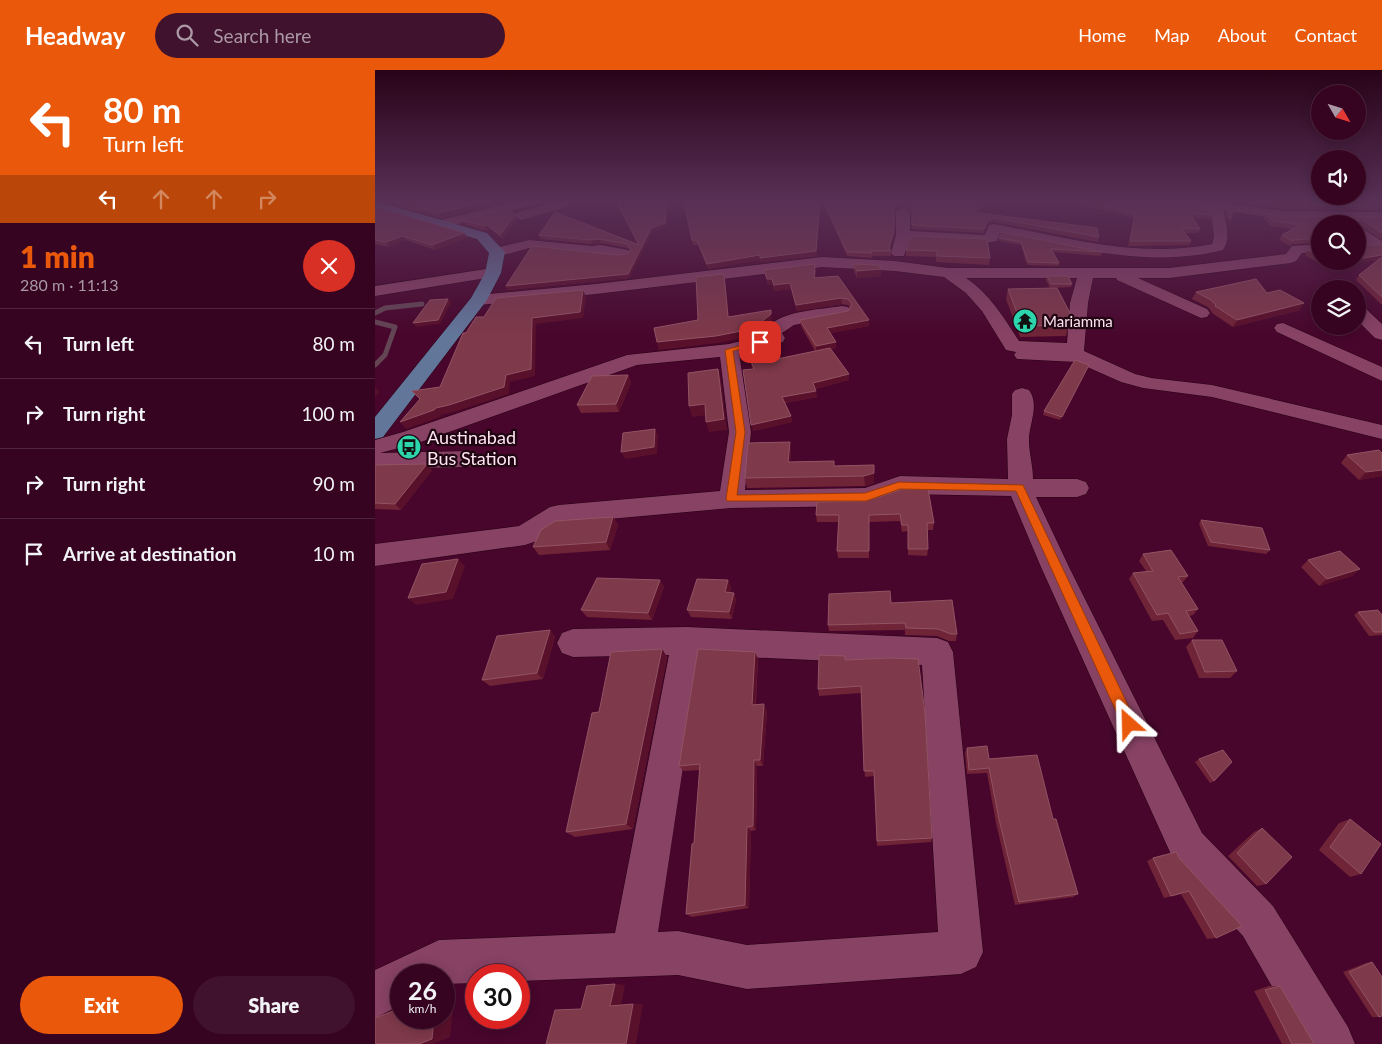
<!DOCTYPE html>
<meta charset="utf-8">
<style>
:root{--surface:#360421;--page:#41122e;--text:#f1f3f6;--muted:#aa98a5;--line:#50253f;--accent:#ea580c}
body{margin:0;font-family:Lato,sans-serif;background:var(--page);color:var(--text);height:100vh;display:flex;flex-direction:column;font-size:19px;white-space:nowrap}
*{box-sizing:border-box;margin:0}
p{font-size:16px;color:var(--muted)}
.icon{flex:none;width:28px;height:28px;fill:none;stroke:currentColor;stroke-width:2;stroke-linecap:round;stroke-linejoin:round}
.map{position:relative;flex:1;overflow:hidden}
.sheet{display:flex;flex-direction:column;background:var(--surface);width:375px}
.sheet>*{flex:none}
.banner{background:#ea580c;color:#fff;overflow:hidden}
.needle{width:32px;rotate:129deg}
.tools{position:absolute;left:936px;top:15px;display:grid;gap:10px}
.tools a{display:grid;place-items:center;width:55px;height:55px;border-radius:50%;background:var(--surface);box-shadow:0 2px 12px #0003,0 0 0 1px var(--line);font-size:25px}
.speed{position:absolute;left:15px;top:894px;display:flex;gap:10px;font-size:25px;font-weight:700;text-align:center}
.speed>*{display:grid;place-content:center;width:65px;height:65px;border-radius:50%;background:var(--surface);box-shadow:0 2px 12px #0003,0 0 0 1px var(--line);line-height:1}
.speed small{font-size:12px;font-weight:400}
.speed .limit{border:8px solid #d22;background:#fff;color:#111}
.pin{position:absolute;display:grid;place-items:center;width:42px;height:42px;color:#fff;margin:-21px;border-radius:10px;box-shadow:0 2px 8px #0006}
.me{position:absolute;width:55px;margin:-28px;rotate:335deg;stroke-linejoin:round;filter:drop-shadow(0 0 4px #0008)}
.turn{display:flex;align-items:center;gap:18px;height:105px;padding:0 20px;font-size:22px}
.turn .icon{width:65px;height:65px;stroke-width:2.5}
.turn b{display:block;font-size:35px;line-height:42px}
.lanes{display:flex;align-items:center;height:48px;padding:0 20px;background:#0003;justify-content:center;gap:25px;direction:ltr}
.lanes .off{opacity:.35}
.round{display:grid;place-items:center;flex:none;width:52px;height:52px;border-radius:26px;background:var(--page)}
.summary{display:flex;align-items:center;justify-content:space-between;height:85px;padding:0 20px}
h1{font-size:30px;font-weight:800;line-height:38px;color:var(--accent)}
.primary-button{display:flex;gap:10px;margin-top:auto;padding:10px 20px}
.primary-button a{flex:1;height:58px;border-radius:30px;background:var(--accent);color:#fff;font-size:20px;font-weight:800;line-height:58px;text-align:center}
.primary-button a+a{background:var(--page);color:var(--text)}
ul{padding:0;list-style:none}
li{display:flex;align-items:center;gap:15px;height:70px;padding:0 20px;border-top:1px solid var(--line)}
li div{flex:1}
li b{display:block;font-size:19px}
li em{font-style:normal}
header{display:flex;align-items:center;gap:30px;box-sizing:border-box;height:70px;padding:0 25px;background:var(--accent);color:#fff}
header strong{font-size:24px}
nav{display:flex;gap:28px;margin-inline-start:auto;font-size:18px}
.search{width:350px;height:45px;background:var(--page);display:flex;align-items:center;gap:12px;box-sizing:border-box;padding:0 18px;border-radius:28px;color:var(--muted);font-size:19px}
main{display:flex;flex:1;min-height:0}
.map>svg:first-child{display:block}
</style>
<header>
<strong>Headway</strong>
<div class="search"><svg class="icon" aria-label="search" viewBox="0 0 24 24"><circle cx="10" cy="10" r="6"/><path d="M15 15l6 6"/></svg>Search here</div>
<nav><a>Home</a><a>Map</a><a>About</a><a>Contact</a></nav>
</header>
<main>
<section class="sheet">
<div class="banner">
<div class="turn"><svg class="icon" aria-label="left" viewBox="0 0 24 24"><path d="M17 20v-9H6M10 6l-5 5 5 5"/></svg><div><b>80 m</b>Turn left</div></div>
<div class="lanes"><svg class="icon" aria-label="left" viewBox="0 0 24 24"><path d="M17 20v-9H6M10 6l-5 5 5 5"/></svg><svg class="icon off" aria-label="ahead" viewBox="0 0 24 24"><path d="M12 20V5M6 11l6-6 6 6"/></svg><svg class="icon off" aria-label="ahead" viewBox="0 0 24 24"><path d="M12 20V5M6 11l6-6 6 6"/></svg><svg class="icon off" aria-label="right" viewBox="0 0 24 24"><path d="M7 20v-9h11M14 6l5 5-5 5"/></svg></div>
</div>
<div class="summary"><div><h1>1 min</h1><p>280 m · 11:13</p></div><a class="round" style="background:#d93025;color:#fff"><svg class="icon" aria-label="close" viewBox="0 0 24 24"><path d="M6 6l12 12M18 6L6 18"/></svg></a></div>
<ul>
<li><svg class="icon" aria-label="left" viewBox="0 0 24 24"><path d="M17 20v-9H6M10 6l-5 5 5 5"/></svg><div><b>Turn left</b></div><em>80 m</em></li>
<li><svg class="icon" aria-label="right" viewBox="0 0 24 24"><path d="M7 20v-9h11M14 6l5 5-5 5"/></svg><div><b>Turn right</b></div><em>100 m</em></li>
<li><svg class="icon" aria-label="right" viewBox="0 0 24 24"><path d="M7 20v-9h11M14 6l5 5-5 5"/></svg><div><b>Turn right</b></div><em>90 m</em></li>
<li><svg class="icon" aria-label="arrive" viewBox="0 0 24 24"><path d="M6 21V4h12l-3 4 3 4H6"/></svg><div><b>Arrive at destination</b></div><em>10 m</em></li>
</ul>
<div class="primary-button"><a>Exit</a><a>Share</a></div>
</section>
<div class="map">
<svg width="1007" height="974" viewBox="0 0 1007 974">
<rect width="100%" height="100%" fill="#48062c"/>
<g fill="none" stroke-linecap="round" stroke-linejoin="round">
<path stroke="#634554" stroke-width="5" d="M0 243 10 238 47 234
M0 252 20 257 10 285 0 295"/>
<defs>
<path id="minor" d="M150 129H170L169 132 67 158 60 154 62 151Z
M777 129H811L911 141 1007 142V150L911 149 849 141C851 155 856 168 848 180 773 199 699 177 625 163L622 171 610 173 534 170 529 186H519L516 183 521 165V141L528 137 535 141V161L610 165 614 155 619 154C690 167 764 189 837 174L839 167 836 140 783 133Z
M187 130 192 131 194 134 192 137 146 150 139 146 141 143Z
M982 155 1007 171V177L982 179V171L988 170 982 166Z
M154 170 217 176 226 175 253 180 256 183 253 186C242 189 229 183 217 184L154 178 122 187 117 185 114 182 117 179Z
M945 174V182L927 183 921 191 916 193 794 208H763L832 239 835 243 832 247 826 248 742 210 741 208H718L713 233 709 281 760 304 776 308 837 315 1007 355V369L837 327 768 318 746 312 701 292 642 289 639 285 641 282 631 280 607 241 591 223 569 207 520 201 447 197 221 224 104 235 98 234 96 230 98 226 104 225 221 214 447 187 520 191 573 198H794L911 184 917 176ZM591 208H702L695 233 692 273 644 271C629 248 615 224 591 208Z
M118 198 124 200 126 203 124 206 0 226V216Z
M982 235 988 236 1007 254V270L1000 268 982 250Z
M467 236 473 237 476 241 473 245 419 255 407 263 410 268 408 272 364 283 376 362 370 420 490 418 525 406 633 409 632 369 637 345V324L640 320 647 318 654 320C665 335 654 354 654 370 654 383 658 396 658 409H702L711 412 714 418 711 424 702 427H661L694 497 827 763 898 836 973 957 980 974H930L868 866 799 791 666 497 636 426 527 424 491 436 356 438 190 453 159 472 150 475 0 496V474L144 456 175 437 184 435 345 421 354 362 345 287 262 295 43 373 5 383 93 381 101 383 105 389 101 395 93 397 0 399V370L28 362 252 285 354 274 390 265 388 262C403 240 443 240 467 236Z
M908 253 1007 297V311L902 262 899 258 902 254Z
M312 557 562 568 573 572 578 582 608 882 601 897 586 904 372 919 303 905 144 911V905H101V913L69 914V905H26V935L0 948V900L64 870 240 863 294 585 198 587 187 583 182 573 187 563 198 559ZM325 585 547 595 563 862 372 875 303 861 283 862Z"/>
<path id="major" d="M0 131 112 163 130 182 126 203 112 230 8 367 0 369V347L96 228 110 203 114 183 102 169 0 139Z"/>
</defs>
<use href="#minor" stroke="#260013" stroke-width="1"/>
<use href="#major" stroke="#260013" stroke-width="1"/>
<use href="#minor" fill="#874264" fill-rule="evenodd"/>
<use href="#major" fill="#62769a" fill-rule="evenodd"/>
</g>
<path fill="#6f2437" d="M4 129H144L66 148 5 131Z
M195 129H294L291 157 277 162 254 208 133 220 131 216 243 185 252 184 255 181 253 178 226 173 217 174 166 169 164 165 180 142 263 174 240 129 203 134Z
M308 129 442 186 386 192 385 190 333 199 323 175H318Z
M446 129H622L602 143 724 167 723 172 619 152 612 154 609 163 537 159V141L527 135 519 141V165L515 179 516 181V186H497V188L472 186Z
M681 129H781L784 131 837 145 835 149 818 147 825 159 823 163H810L816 171 814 175 753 176 759 148Z
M823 129H861L859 133Z
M868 129H1007V140L911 139 875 135Z
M0 137 89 163 92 168 60 180 31 170 14 177 0 174Z
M138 137 140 141 139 144 142 150 128 169 115 159 111 161 89 154 86 150Z
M853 140 860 141 857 145V147L856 151 853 150 851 143Z
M891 144 913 146 1007 147V170L983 154V169L984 176 1007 174V235L981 210 984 205 1003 190 951 197 930 185 933 180 945 179V191H982L945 154V173L917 174 915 176 904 170 907 165 918 159 896 156 888 148Z
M536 166 615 188 614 195 561 192V187L531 186V180Z
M624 168 727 182 726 186 678 182 684 193V196L652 195 646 175 624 171Z
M478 194 506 199V206L482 208 479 201Z
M389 200H441L440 208 463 206 494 250V256L455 263 461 272V278L456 279 474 310 440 319 442 327 410 333 416 346 417 352 378 361V299L372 283 371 277 402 289 440 281 426 256 425 250 473 241 475 237 473 235 467 234 422 241 416 219 399 221 398 215H393Z
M672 206 697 214 696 217 675 218 671 210Z
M633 219 694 255 691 266 645 267 631 229Z
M821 222 892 223 925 240 858 257 837 243V242L833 237 817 229Z
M714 295 685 350 668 345 669 341Z
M253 305 256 313 244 342 206 343 202 335Z
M416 382 415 392 459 391V396L499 395V413L490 416 372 418 370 408Z
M972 385 1007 406 984 410 966 393Z
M0 395 57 400 26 440 0 439Z
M491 431 559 453 558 460H552L553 479 552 486 533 485V461L527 462 525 451 494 452V488H463L462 481 464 452H442L441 445Z
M238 447 243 455 235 480 164 485 158 477Z
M826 450 895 480 891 484 833 476 824 454Z
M768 484 813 506 808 512H806L823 539 818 545 814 546 823 561 818 568 800 570 788 550 777 551 754 509 758 503 771 501 764 491Z
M933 490 985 499 977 506 944 516 926 497Z
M285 510 289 517 277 550 212 547 206 540Z
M353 510 356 517 355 523H359L361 530 357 549 316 547 312 540Z
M516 533 582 564 581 571H574L562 566 530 565V560L454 561 453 555Z
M983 542 1007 545V565L994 566 979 545Z
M175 560 180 567 168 609 115 616 107 610Z
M817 570 862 601 855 608H824L811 577Z
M287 579 292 587 258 759 200 767 191 762 224 642Z
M515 588 557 768 556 772 502 776 499 706 490 707 486 623 444 626 443 619 470 590Z
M383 589 381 634 392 641 388 696H382L381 760 376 761 374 838 317 847 311 844 319 773 325 700 309 701 304 696Z
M592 678 614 689 678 749 703 824 698 827 640 835 621 753 612 703 592 704 590 683Z
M824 689 839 711 835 713 820 692Z
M975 749 986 804 975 807 944 780 964 753Z
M887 758 891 814 882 816 853 786 879 762Z
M801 782 841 868 832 869 806 824 789 828 772 791 778 788Z
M997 892 1004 947H997L968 902 991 893Z
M894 916H905L939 974H907L879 921Z"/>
<path fill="#59102a" d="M121 129H144L66 148 63 143Z
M216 129H240L203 134 202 130Z
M292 129H294L291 157 277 162 254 208 133 220 131 216 253 204Z
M445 129 442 186 386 192 385 188Z
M617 129H622L596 147 597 142Z
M527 131V135L519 141V137Z
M138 137 140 141 137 146 135 142Z
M140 145 142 150 128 169 125 165Z
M620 148 619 152 612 154 609 163V159L613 150Z
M112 155 115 159 111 161 109 156Z
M519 160V165L514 182V178Z
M89 163 92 168 60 180 57 175Z
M28 166 31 170 14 177 11 172Z
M225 169 226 173 217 174 216 170Z
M385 185V190L333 199 332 194Z
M1007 185 1006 190 951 197 954 192 963 191H982V189Z
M506 199V206L482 208V201Z
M349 204 350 210 355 254 353 247Z
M392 209H397L398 215H393Z
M415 213 416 219 399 221V215Z
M208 220 211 227 208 248 161 254 160 306 135 312 134 324 79 342 66 345 65 347 31 359 25 352 131 305 157 248Z
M466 228 467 234 422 241 421 235Z
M73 229 76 233 65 254 41 257 38 253Z
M929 233 925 240 858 257 862 250Z
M396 244 397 251 387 261 385 253Z
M494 250V256L452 264V258Z
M386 257 387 264 343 273 284 280 282 272Z
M461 272V278L441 282V276Z
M343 299 346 310 352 360 334 362 331 352Z
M474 304V310L439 319 438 313Z
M253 305 256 313 244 342 241 334Z
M0 317 4 322 0 327Z
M441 321 442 327 408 333 407 327Z
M330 334 333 345 317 347 314 336Z
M416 346 417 352 378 361 376 355Z
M280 359 283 366 282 384 250 389 246 382Z
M415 372 416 382 414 402 413 392Z
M52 394 57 400 26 440 20 434Z
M1007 400V406L984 410 991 402Z
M499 403V413L490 416 489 406Z
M238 447 243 455 235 480 231 472Z
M83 489 90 496 78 529 41 535 33 528Z
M985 499 977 506 944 516 952 509Z
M285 510 289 517 277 550 273 543Z
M353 510 356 517 353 529 350 522Z
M359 523 361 530 357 549 354 542Z
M175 560 180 567 168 609 162 603Z
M287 579 292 587 258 759 251 754Z
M380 582 383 589 380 642 377 635Z
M389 634 392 641 388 696 385 690Z
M379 690 382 696 381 760 378 756Z
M372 757 376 761 374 838 370 835Z
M240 914 250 915 246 936H235Z
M69 925H80L75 967 58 974H44L59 948H69Z
M258 934H268L261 974H251Z"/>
<path fill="#7e394a" stroke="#925464" d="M13 129H121L63 143Z
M199 129H216L202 130Z
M240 129H292L290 153 276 158 253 204 131 216 157 176 243 185 252 184 256 180 252 174 225 169 216 170 164 165 180 142 264 175Z
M308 129H445L441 181 385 188V185L332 194 322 170H317Z
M448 129H617L597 142 722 158 724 167 620 148 613 150 609 159 537 155V137L527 131 519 137V160L514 178 516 181H496L497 183 472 182Z
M699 129H781L784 131 836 137 837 145 815 143 825 159 806 158 816 171H755L760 144Z
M875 129H1007V136L913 135 877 130Z
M0 137 89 163 57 175 28 166 11 172 0 170Z
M138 137 135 142 140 145 125 165 112 155 109 156 86 150Z
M853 140 860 141 857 142V147H854Z
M891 144 913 146 1007 147V163L986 149H983V161L986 164 983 166 984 176 1007 174V185L982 189V154H945V168L919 170 917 171 907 165 925 155 899 151Z
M627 162 727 182 676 179 684 193 653 192 646 172 624 168Z
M536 166 612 169 615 188 562 186V181L531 180Z
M945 179V187L933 180Z
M1007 187V227L984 205Z
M440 194 439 208 463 206 494 250 452 258 461 272 441 276 425 250 473 241 477 234 473 229 466 228 421 235 415 213 399 215 397 209H392L389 200Z
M478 194 504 195 506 199 482 201Z
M349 204 353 247 396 240V244L385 253 386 257 341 266 282 272 279 258 323 250 321 207Z
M672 206H693L697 214H676Z
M881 209 892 223 905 220 929 233 862 250 840 236 841 235 836 230 821 222Z
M682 218 695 243 694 255 647 256 633 219Z
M208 220 205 242 157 248 156 299 131 305 129 317 74 335 61 338 59 340 25 352 45 329 37 321 65 317 88 263H91L101 247H109L121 228Z
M73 229 63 250 38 253 55 230Z
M395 271 402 289 455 278 474 304 438 313 441 321 407 327 416 346 376 355 368 300 379 299 371 277Z
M700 290 714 295 687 347 669 341Z
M343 299 349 349 331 352 330 334 314 336 313 303Z
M253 305 241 334 202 335 217 306Z
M280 359 279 377 246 382 248 363Z
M415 372 413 392 459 391V396L499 395V403L489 406 370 408 373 373Z
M1004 380 1007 383V400L991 402 972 385Z
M52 394 20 434 0 433V395Z
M528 419H553L559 453H552L553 479H533V455H527L525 444 494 445V481H462L464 445H441L442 432 491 431Z
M238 447 231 472 158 477 166 460 180 451Z
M826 450 887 458 895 480 836 472Z
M796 480 813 506 803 507 823 539 811 541 823 561 805 564 793 543 782 545 758 503 778 501 768 484Z
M965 481 985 499 952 509 933 490Z
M83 489 71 522 33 528 47 494Z
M222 508 285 510 273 543 206 540Z
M322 509 353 510 350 522 359 523 354 542 312 540Z
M515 521 516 533 577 530 582 564H576L563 559 531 558 530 553 453 555 454 524Z
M1003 540 1007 545V562H999L983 542Z
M175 560 162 603 107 610 122 566Z
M817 570H847L862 601 830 602Z
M287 579 251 754 191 762 217 643 224 642 236 582Z
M323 579 380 582 377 635 389 634 385 690H379L378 756 372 757 370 835 311 844 317 774 319 773 325 694 304 696Z
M444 585 470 586V590L515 588 543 589 550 643 557 768 502 771 499 701H489L486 616 443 619Z
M612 676 614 689 662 685 678 749H681L703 824 644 832 624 749 614 698 594 700 592 678Z
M848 680 857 692 839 711 824 689Z
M975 749 1006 774 986 804 955 777Z
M887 758 917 787 891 814 862 783Z
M801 782 805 789 867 856 841 868 814 821 796 826 778 788Z
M997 892 1007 907V946L1004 947 974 902Z
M240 914 235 936 258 934 251 974H171L180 940 206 939 212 916Z
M905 916 939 974H917L890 920Z
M26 938V948H59L57 969 44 974H0V948Z"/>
<linearGradient id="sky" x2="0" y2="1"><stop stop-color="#280318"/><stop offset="0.49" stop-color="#583056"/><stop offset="1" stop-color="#583056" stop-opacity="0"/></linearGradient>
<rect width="1007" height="265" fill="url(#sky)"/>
<path fill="#ea580c" stroke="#983908" d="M385 270 389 272 388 274 358 281 370 362 362 425 490 423 524 412 648 415 760 650 762 654 760 659 754 661 749 659 641 421 525 419 491 431H352L351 429 361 362 350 280Z"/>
<defs>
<symbol id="temple-disc" viewBox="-11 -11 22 22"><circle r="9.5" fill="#2cd5ab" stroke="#1f0512"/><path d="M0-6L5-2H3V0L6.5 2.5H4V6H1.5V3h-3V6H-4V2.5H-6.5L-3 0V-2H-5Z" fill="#111"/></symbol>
<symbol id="bus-disc" viewBox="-11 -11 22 22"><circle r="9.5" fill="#2cd5ab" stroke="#1f0512"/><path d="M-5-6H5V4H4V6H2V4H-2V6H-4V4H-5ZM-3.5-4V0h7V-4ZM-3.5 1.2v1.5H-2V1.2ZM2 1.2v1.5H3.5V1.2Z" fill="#111"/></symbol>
</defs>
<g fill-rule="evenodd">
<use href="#temple-disc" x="636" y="237" width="28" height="28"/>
<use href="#bus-disc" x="20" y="363" width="28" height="28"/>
</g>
<g text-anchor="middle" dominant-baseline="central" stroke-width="4.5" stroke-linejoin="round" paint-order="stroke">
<g font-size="15" fill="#fde4ee" stroke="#1f0512" text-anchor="start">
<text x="668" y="251">Mariamma</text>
</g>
<g font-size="18" fill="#fde4ee" stroke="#1f0512" text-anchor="start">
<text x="52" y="367">Austinabad<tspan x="52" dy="21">Bus Station</tspan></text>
</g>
</g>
</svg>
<div class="tools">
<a><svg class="needle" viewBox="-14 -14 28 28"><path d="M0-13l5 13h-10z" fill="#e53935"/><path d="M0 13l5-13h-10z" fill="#aa98a5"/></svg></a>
<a><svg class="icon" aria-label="sound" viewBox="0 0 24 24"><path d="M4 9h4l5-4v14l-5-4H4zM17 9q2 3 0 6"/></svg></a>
<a><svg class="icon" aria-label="search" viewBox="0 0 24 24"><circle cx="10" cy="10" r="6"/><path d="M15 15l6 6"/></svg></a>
<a><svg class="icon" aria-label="layers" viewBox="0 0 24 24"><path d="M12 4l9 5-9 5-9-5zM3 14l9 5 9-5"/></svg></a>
</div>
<div class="speed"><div>26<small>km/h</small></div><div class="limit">30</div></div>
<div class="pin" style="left:385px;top:272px;background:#d93025"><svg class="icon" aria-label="arrive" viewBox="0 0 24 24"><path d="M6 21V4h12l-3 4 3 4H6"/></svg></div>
<svg class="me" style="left:754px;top:654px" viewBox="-20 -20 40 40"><path d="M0-17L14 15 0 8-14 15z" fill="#ea580c" stroke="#fff" stroke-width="4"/></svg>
</div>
</main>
